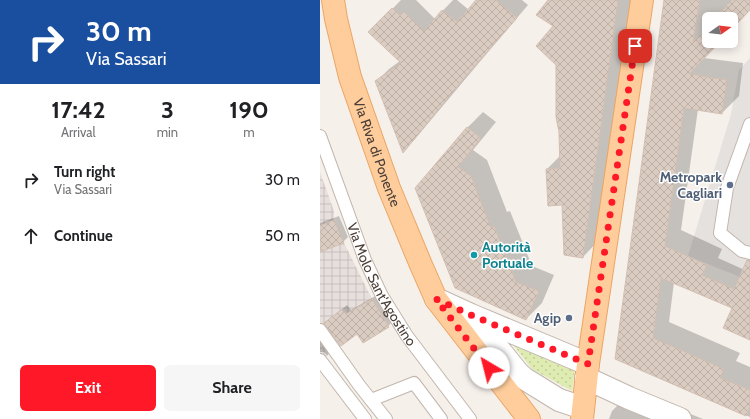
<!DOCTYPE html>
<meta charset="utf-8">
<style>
:root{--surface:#fff;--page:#f6f6f6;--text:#202124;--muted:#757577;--accent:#ff1928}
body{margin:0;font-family:Cabin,sans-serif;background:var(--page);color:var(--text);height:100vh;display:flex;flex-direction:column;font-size:15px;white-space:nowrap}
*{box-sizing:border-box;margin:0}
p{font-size:13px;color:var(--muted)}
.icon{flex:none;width:22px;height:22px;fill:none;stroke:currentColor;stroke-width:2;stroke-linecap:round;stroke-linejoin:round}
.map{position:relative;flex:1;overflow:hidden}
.side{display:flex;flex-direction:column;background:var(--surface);width:320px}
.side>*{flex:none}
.banner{background:#1a4fa0;color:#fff;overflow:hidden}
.needle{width:26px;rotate:76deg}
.fabs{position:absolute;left:382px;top:12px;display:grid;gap:8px}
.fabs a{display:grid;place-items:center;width:36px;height:36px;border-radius:6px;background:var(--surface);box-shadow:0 2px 10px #0003;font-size:20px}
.pin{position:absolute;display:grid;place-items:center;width:34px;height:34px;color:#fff;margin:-17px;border-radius:8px;box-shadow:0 2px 6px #0006}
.me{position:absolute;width:44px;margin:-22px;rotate:323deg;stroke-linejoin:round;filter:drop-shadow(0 0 3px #0008)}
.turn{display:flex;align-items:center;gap:14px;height:84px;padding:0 20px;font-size:18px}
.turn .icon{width:52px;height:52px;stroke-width:2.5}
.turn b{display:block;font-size:28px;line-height:34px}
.eta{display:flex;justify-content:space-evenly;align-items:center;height:68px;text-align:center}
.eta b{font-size:24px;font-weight:700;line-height:28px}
.primary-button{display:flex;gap:8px;margin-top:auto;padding:8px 20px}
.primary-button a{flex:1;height:46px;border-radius:6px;background:var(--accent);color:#fff;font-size:16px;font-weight:700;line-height:46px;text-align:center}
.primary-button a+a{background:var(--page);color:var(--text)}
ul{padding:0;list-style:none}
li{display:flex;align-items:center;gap:12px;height:56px;padding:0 20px}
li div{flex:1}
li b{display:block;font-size:15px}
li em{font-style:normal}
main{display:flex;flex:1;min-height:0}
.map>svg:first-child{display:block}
</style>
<main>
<section class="side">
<div class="banner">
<div class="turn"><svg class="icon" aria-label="right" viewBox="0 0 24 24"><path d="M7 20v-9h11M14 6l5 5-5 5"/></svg><div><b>30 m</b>Via Sassari</div></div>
</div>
<div class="eta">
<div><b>17:42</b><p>Arrival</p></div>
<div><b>3</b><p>min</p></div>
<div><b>190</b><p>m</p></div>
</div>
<ul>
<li><svg class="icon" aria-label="right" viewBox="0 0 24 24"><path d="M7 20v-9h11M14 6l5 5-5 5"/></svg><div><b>Turn right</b><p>Via Sassari</p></div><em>30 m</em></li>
<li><svg class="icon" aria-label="ahead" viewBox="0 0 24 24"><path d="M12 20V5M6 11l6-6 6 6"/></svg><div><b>Continue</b></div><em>50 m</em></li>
</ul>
<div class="primary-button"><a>Exit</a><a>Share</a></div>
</section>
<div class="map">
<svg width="430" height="419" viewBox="0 0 430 419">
<defs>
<pattern id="industrial-grid" width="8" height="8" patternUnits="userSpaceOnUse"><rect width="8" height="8" fill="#e6dfdc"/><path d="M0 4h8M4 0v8" fill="none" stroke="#c7c0be"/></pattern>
<pattern id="grass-dots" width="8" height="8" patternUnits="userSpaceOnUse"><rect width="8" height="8" fill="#deecb2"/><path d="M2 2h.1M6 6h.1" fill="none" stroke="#c0cb9a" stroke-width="1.8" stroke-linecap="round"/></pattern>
<pattern id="building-cross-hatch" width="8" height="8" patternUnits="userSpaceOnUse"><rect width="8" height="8" fill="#dbccc2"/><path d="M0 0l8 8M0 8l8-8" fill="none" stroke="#bdb0a7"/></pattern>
</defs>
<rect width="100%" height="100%" fill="#f6f0eb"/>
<path fill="url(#industrial-grid)" d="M0 172 14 211V220L24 243 52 299 69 327 43 343 37 334 0 361Z"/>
<path fill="url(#grass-dots)" d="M187 337 255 367 252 391 212 369Z"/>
<path fill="#e5e1df" d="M430 58V281L368 256 411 114 419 70Z"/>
<path fill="#0003" d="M81 0H96L115 19 133 0H137L149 10 157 0H202L208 5 158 64 95 139 83 151 56 82 69 69 80 61 50 32Z
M230 0H313L281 238 263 257 243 204 227 169 241 155 234 26Z
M346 0H430V9L411 29V19H389V41H400L384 58 423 63 419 96 402 113 378 109 361 230 402 249 398 258 427 271 430 267V322L413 307 354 282 349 322 420 353 416 361 430 367V417L296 359Z
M163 112 176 122 153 150 167 160 187 212 190 211 212 266 234 275 222 303 206 319 97 188 148 127Z
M19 216 28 237 23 242 0 251V223Z
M57 295 73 321 68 326 37 333 10 319 27 305 31 310Z
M0 331 13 349 7 355 4 352H0Z
M315 391 373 415 383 419H289L292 411 309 394Z"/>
<path fill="url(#building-cross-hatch)" stroke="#d4bfb2" d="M156 0H176L197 18 145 77 83 153 55 81 81 63 48 32 72 8 80 16 84 12 104 31 122 10 137 22Z
M228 0H298L263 258 244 255 242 205 228 206 226 169 240 168 239 132 236 117V65L216 46 233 26 216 15Z
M344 0H380L373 42 389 25V41H401L369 74 407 80 402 114 364 108 345 246 387 265 382 275 414 289 427 260H430V340L403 328 412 308 341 278 333 338 404 369 400 378 430 390V406L426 416 295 359Z
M412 0H430V10L411 30V19H394Z
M147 127 161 138 138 167 151 176 171 228 174 226 196 282 219 291 206 320 135 288 95 188Z
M14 220 24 243 0 252V226Z
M52 299 69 327 43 343 37 334 21 346 6 326 4 323 22 309 26 314Z"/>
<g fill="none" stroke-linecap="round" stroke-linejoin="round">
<defs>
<g id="service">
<path d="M430 124 407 188 400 233 422 251 430 253"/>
<path id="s1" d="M0 136 45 260 62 296 87 336 150 419"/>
<path d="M0 330 39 385 66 419"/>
<path d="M0 360 45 419"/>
<path d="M51 400 94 383 121 419"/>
</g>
<path id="tertiary" d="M116 299 151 315 268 364
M153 317 198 373 205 379 239 400 263 408
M266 378 309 398 360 419"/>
<g id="primary">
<path id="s2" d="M13 0 16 19 30 77 69 188 101 265 116 299 209 419"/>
<path d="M262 419 268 364 322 0"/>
</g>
</defs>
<use href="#service" stroke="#c2b6ad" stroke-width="14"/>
<use href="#tertiary" stroke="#c2b6ad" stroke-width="24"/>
<use href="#primary" stroke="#eaa565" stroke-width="24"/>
<use href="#service" stroke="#fff" stroke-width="12"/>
<use href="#tertiary" stroke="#fff" stroke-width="22"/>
<use href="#primary" stroke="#ffcd9b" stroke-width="22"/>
</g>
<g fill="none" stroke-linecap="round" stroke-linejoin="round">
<path stroke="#ff1928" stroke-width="7" stroke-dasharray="0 12.6" d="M169 368 116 299 151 315 268 364 315 46"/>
</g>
<g fill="#5c6f8a" stroke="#fff" stroke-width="1.5">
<circle cx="410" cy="185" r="4"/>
<circle cx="249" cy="318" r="4"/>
</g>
<circle fill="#0f9aa8" stroke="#fff" stroke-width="1.5" cx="154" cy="255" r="4"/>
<g text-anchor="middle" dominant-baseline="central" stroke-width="3" stroke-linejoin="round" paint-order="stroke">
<g font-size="14" fill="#4b3f38" stroke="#fff">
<text stroke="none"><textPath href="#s2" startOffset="159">Via Riva di Ponente</textPath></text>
<text stroke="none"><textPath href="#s1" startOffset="161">Via Molo Sant'Agostino</textPath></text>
</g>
<g font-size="14" font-weight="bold" fill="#4e5e75" stroke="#fff" text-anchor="end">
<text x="402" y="177">Metropark<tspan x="402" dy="16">Cagliari</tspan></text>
<text x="241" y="318">Agip</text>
</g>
<g font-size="14" font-weight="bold" fill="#0d838f" stroke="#fff" text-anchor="start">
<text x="162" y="247">Autorità<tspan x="162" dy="16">Portuale</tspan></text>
</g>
</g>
</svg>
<div class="fabs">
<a><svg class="needle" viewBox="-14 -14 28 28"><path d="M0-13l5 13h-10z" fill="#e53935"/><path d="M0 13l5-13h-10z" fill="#757577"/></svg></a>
</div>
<div class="pin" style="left:315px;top:46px;background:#d93025"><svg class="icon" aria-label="arrive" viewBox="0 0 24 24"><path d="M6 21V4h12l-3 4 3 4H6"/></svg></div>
<svg class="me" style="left:169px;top:368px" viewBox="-20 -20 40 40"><circle r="19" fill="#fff"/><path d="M0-13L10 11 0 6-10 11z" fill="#ff1928"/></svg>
</div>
</main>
